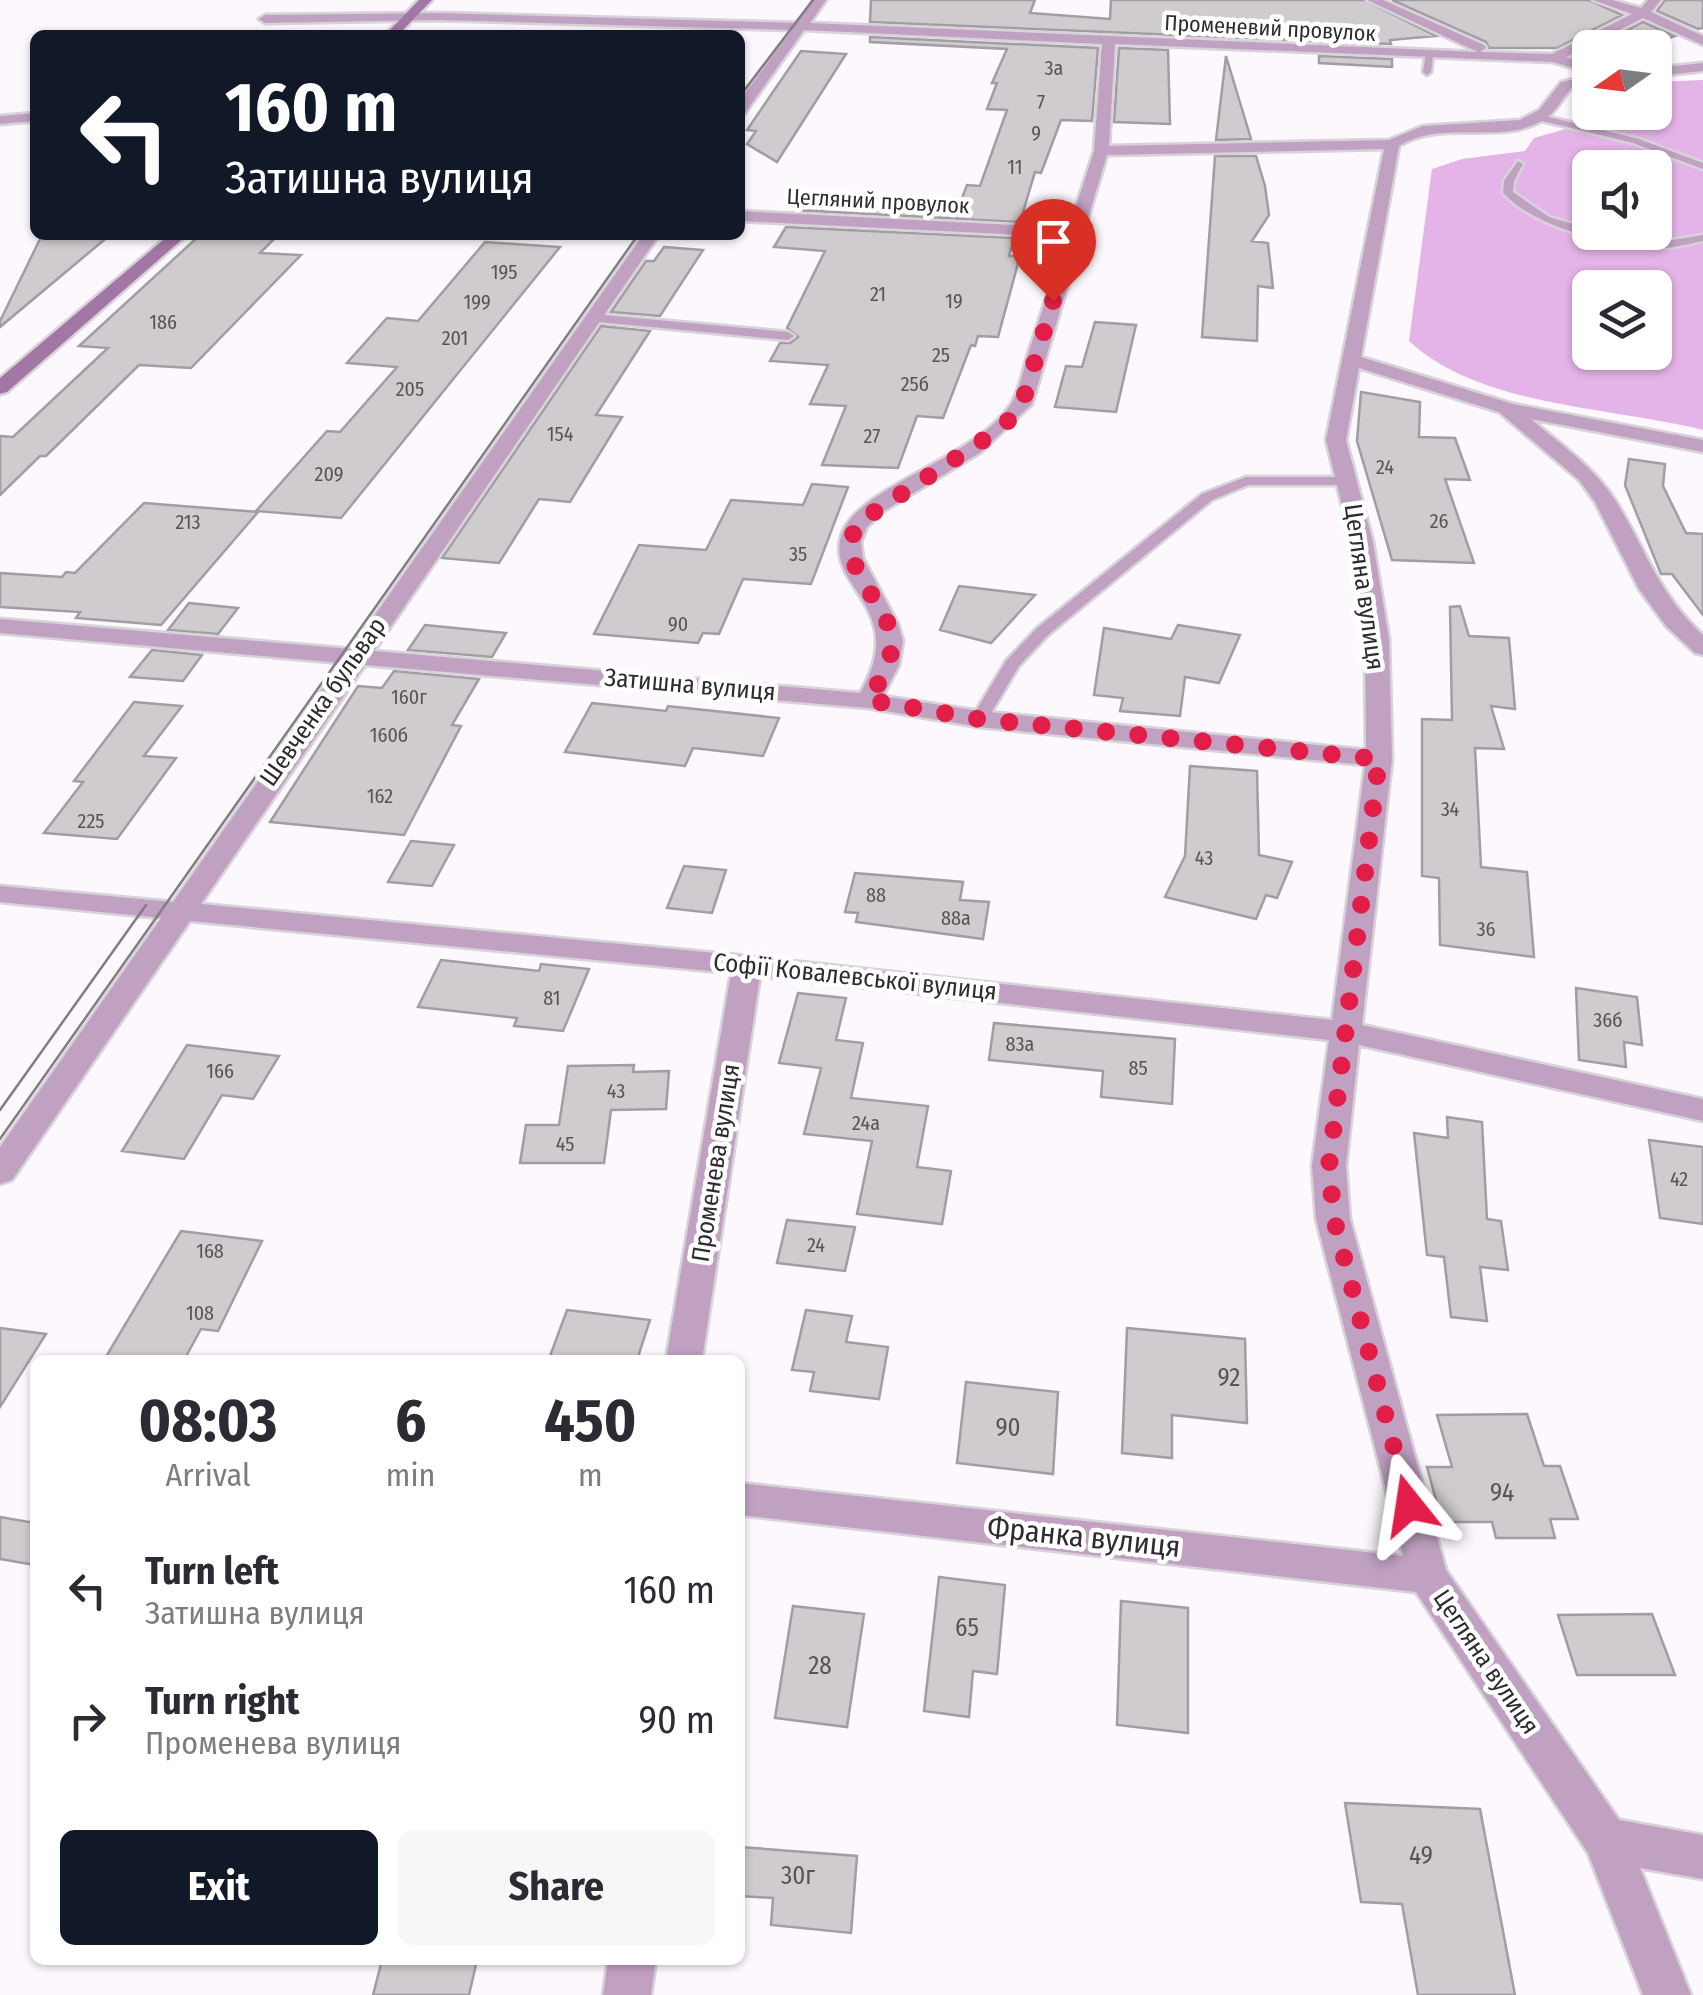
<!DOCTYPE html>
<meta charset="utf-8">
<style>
:root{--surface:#fff;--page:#f7f7f7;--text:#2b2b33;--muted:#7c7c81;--accent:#111827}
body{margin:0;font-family:"Fira Sans Condensed",sans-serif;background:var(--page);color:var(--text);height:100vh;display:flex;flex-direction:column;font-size:38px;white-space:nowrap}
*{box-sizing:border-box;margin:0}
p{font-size:32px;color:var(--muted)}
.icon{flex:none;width:55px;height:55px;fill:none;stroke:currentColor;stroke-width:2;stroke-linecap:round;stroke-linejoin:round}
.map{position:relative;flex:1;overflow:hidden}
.sheet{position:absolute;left:30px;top:1355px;width:715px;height:610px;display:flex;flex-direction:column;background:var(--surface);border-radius:15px;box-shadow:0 2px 8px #0004}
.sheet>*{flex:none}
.banner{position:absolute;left:30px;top:30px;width:715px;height:210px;border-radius:15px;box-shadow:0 2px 8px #0004;background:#111827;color:#fff;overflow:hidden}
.needle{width:65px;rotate:256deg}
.fabs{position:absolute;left:1572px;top:30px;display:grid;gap:20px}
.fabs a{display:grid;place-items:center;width:100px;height:100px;border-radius:15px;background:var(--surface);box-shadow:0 2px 8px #0004;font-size:50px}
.pin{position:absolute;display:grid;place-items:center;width:85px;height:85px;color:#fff;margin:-102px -42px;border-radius:50% 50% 50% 0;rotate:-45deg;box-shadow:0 0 10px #0007}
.pin .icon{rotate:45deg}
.me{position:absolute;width:110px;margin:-55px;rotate:345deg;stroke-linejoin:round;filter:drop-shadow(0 0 8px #0008)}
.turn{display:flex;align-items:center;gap:35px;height:210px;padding:0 30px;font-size:45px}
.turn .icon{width:130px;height:130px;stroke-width:2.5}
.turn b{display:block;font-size:70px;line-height:85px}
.eta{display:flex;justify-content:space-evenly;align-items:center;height:170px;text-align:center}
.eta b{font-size:60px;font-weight:700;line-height:70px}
.cta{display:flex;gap:20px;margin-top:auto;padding:20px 30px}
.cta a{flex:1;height:115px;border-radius:15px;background:var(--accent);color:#fff;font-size:40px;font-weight:700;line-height:115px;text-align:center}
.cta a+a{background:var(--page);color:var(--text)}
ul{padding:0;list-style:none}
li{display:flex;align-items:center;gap:30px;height:130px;padding:0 30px}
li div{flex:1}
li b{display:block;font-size:38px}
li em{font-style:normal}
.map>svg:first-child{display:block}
</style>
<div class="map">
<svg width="1703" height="1995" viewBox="0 0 1703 1995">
<rect width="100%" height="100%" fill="#fcf8fd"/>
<path fill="#e4b3e7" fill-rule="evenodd" d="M1703 80V430C1612 407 1480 407 1409 341L1432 169 1462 159 1525 151 1534 138 1583 124 1596 113 1655 112V82ZM1590 168H1655V232H1590ZM1590 288H1655V352H1590Z"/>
<path fill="#cfcbcf" stroke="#a19da2" stroke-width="2.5" d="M871 0H1035L1030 13 1110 19 1111 0H1364L1436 36 1390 40 1391 44 870 22Z
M1392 0H1589L1622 15 1557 48H1489L1486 42Z
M1665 0H1703V28L1698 29 1657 11Z
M1643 22 1675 36 1640 48H1593Z
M870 37 1098 48 1092 121 1061 120 1041 173 1035 172 1020 222 795 210 801 199 936 207 938 202 960 203 967 185 980 186 1007 110 987 109 997 83H992L1007 49 870 42Z
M1119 48 1168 50 1170 124 1114 122Z
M801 51 846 54 777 162 747 144 756 131 747 130Z
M1226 56 1251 139 1216 140Z
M1319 56 1392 59V67L1319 63Z
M1215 156H1256L1265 186 1269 215 1252 241 1268 243 1273 288 1258 286 1257 341 1202 337Z
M786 227 1014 238 1009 256H1020L998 337 978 336 975 346 971 345 943 418 917 416 898 468 822 465 846 406 810 404 828 365 770 361 780 343H790L798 337 787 328 825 251 774 247Z
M42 235H110L0 327V321Z
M200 235H278L260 253 301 255 191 368 139 365 46 456H40L0 495V436L13 437 108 348 79 346Z
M485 242 560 247 341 518 256 511 327 431 340 432 397 367 347 363 387 318 418 321Z
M664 247 703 250 660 316 611 312 646 261H654Z
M1095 322 1136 325 1116 412 1055 407 1066 366 1082 367Z
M601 326 650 331 596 415 622 417 570 502 539 499 499 563 442 558Z
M1361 392 1420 402 1419 437 1455 438 1470 480 1445 479 1474 563 1392 560 1357 441Z
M1629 459 1665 464 1663 486 1686 533 1703 534V615L1672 574H1661L1625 485Z
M812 484 848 487 811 584 743 579 719 634 703 633 698 643 594 634 639 545 706 550 731 500 803 505Z
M144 503 258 512 161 625 76 618 80 612 0 607V573L62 577 66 572 75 573Z
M959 586 1035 595 991 643 940 630Z
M189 603 238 608 218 634 168 630Z
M1460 606 1469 636 1509 638 1515 709 1491 706 1504 749 1475 748 1481 867 1527 872 1534 957 1440 945 1439 878 1422 876V719L1452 720 1450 607Z
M425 625 506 633 492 657 408 650Z
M1178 625 1240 635 1219 683 1185 677 1180 716 1120 711 1123 698 1094 695 1104 628 1171 639Z
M152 650 202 655 183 681 130 677Z
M394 671 479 679 452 725 461 726 404 835 270 822 358 686 382 688Z
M134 702 182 706 144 756 176 758 117 839 44 833 83 782 74 781Z
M592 703 666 711 668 706 779 718 763 756 693 748 685 766 565 752Z
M1190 766 1257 771 1259 855 1292 862 1277 898 1266 895 1256 919 1165 897 1185 856Z
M411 841 454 845 432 886 388 882Z
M684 866 726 870 712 913 667 908Z
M855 873 963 882 960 900 989 902 983 939 856 922 858 913 845 912Z
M441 960 539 971 541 964 589 969 563 1031 514 1026 517 1018 418 1007Z
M1576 988 1637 997 1642 1045 1624 1042 1626 1067 1579 1060Z
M798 993 846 998 836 1040 863 1043 851 1098 928 1106 917 1167 951 1171 942 1224 857 1214 872 1141 804 1134 821 1068 779 1063Z
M994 1023 1175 1039 1172 1104 1101 1097 1103 1071 989 1060Z
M187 1045 279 1056 253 1099 222 1095 184 1159 122 1151Z
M634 1065 633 1072 669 1071 666 1109 611 1110 604 1163H520L526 1125H559L568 1066Z
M1447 1117 1482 1122 1487 1219 1501 1221 1508 1270 1480 1267 1487 1321 1451 1317 1444 1257 1427 1255 1414 1133 1448 1138Z
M1649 1140 1703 1147V1224L1660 1218Z
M787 1220 855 1227 845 1271 777 1263Z
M181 1231 262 1241 218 1331 201 1329 184 1360H104Z
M567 1310 650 1320 637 1360 550 1356Z
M806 1310 852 1316 846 1342 888 1347 879 1399 810 1391 814 1372 792 1370Z
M0 1328 46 1334 0 1407Z
M1127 1328 1245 1339 1247 1423 1172 1415V1458L1122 1453Z
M966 1382 1058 1392 1053 1474 957 1463Z
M1527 1414 1544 1466H1560L1578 1519H1550L1555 1538H1496L1492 1522H1442L1427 1467H1452L1437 1415Z
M0 1517 35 1523V1565L0 1559Z
M939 1577 1005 1585 997 1674 973 1671 969 1717 924 1711Z
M1121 1601 1188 1608V1733L1117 1725Z
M793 1606 864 1614 847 1727 775 1718Z
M1652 1614 1675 1675H1577L1558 1615Z
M1345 1803 1480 1809 1515 1995H1418L1402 1904 1361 1902Z
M740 1847 857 1856 851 1933 771 1925 773 1898 740 1896Z
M382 1960H477L469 1995H373Z"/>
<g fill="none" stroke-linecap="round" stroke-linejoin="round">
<defs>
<path id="lane" d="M1426 53 1433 55 1431 72 1427 75 1423 72Z
M1537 114 1639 139 1703 163V169L1633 143 1534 119Z
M1518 161 1523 164 1514 181 1513 192 1549 217 1590 229V232H1610L1659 242 1703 235V241C1688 244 1671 249 1656 248 1607 244 1537 229 1503 193L1504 181Z
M592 314 788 332 794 336 788 340 588 321 586 318Z
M1246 477H1347L1354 481 1347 485H1248L1212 500 1048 635 1019 666 985 723H973L971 719 1006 661 1036 629 1202 494Z"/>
<path id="street" d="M814 0H826L810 23 1478 52 1367 0H1383L1484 45 1486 48 1480 52 1552 54 1632 14 1593 0H1612L1641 8 1648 0H1661L1651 12 1703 36V45L1643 18 1566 57 1590 65V73L1553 62 1115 44 1109 146 1389 140 1423 126 1520 120 1539 110 1561 82 1590 76V84L1571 88C1563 98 1556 112 1545 119 1501 147 1443 118 1399 146L1361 357 1513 404 1703 440V452L1531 419C1560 444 1594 467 1615 500 1646 549 1658 594 1703 635V655L1695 653 1666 626 1639 589 1595 502 1579 480 1499 412 1359 368 1346 440 1373 542 1389 639 1392 759 1362 1025 1703 1099V1121L1359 1045 1346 1166 1350 1219 1446 1570 1619 1820 1703 1835V1879L1640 1868 1691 1995H1643L1588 1853 1416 1592 740 1515V1483L1403 1556 1316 1219 1312 1166 1329 1040 760 976 702 1360H666L731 973 190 921 12 1180 0 1184V1147L161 918 0 902V886L173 902 341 663 0 633V619L351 649 643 235H659L374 651 860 693C912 605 820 587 843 531 863 485 977 457 1011 404 1020 390 1023 369 1028 354 1041 315 1053 276 1066 237L740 221V211L1069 228 1094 151 1102 44 804 30 745 113 740 114V100L792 30 438 20 265 23 259 19 265 15 438 13 797 23ZM1384 149 1326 440 1351 542 1365 639 1366 750 979 711 883 696 899 665 903 641 898 624 863 558 861 542 867 527 884 511 981 452 1032 404 1107 155ZM365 665 868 708 979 727 1365 765 1332 1020 747 956 201 904Z
M1703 63V71L1655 76V68Z
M35 113V121L0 124V116Z
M608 1960H656L651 1995H603Z"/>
<path id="secondary" d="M419 0H432L398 35H385Z
M169 235H187L7 392 0 394V378Z"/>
</defs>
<use href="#lane" stroke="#d7d3d8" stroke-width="5"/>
<use href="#street" stroke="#d7d3d8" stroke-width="5"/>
<use href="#secondary" stroke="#d7d3d8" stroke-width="5"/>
<use href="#lane" fill="#c0a1c2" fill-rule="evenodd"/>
<use href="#street" fill="#c0a1c2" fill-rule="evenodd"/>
<use href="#secondary" fill="#a276a5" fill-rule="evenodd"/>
<path stroke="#817e81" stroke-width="2.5" d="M740 96 813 0
M0 1110 146 905
M0 1139 638 235"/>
</g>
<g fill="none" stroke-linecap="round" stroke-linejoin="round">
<path stroke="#e11d48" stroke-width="18" stroke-dasharray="0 32.4" d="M1053 301 1022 404 1003 427 856 524C835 583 902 602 890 657 887 672 875 688 868 700L979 719 1379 759 1329 1166 1334 1219 1409 1505"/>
</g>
<g text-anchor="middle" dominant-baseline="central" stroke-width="9" stroke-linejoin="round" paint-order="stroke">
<g font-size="20" fill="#565456">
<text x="1054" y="68">3а</text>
<text x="1041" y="102">7</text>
<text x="1036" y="133">9</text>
<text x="1015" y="167">11</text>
<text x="504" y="272">195</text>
<text x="878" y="294">21</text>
<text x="954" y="301">19</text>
<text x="477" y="302">199</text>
<text x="163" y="322">186</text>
<text x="455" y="338">201</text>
<text x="941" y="355">25</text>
<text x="915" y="384">25б</text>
<text x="410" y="389">205</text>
<text x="560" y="434">154</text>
<text x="872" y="436">27</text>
<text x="1385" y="467">24</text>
<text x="329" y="474">209</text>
<text x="1439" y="521">26</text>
<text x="188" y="522">213</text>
<text x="798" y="554">35</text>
<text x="678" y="624">90</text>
<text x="409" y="697">160г</text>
<text x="389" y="735">160б</text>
<text x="380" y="796">162</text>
<text x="1450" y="809">34</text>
<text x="91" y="821">225</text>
<text x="1204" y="858">43</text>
<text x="876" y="895">88</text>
<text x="956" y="918">88а</text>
<text x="1486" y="929">36</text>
<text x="552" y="998">81</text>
<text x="1608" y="1020">36б</text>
<text x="1020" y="1044">83а</text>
<text x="1138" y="1068">85</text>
<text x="220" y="1071">166</text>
<text x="616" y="1091">43</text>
<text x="866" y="1123">24а</text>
<text x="565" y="1144">45</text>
<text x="1679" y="1179">42</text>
<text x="816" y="1245">24</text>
<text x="210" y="1251">168</text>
<text x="200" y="1313">108</text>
</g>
<g font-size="22" fill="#2e2c2e" stroke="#fff">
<text transform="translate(1270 28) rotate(3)">Променевий провулок</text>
<text transform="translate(878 201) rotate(3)">Цегляний провулок</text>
</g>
<g font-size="25" fill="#2e2c2e" stroke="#fff">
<text transform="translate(1364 587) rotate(82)">Цегляна вулиця</text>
<text transform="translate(690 685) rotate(5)">Затишна вулиця</text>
<text transform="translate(323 702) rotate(-55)">Шевченка бульвар</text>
<text transform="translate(855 977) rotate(6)">Софії Ковалевської вулиця</text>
<text transform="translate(716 1163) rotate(-81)">Променева вулиця</text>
<text transform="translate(1486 1662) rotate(56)">Цегляна вулиця</text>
</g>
<g font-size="25" fill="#565456">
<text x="1229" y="1378">92</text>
<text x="1008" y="1428">90</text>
<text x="1502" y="1493">94</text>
<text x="967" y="1628">65</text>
<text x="820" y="1666">28</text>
<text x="1421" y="1856">49</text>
<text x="798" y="1876">30г</text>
</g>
<g font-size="30" fill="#2e2c2e" stroke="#fff">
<text transform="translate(1084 1537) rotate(6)">Франка вулиця</text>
</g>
</g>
</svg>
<div class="fabs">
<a><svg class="needle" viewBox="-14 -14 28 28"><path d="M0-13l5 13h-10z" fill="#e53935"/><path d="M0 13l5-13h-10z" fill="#7c7c81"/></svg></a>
<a><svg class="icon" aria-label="sound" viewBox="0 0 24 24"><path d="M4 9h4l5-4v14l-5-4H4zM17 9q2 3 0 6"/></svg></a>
<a><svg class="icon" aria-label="layers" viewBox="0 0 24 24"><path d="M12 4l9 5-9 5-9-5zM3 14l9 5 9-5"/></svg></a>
</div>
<div class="pin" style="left:1053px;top:301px;background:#d93025"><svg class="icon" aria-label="arrive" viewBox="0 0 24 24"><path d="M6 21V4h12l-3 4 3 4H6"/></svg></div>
<svg class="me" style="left:1409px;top:1505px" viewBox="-20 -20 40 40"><path d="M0-17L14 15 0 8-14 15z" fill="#e11d48" stroke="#fff" stroke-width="4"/></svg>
<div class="banner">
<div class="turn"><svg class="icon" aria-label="left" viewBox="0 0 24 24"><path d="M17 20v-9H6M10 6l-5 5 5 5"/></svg><div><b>160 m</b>Затишна вулиця</div></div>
</div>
<section class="sheet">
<div class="eta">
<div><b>08:03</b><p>Arrival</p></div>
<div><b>6</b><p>min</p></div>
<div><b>450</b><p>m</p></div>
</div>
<ul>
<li><svg class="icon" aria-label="left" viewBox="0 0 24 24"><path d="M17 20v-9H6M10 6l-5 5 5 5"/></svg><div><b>Turn left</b><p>Затишна вулиця</p></div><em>160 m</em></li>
<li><svg class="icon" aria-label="right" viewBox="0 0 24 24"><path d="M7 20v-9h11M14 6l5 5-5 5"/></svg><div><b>Turn right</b><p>Променева вулиця</p></div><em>90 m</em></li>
</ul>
<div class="cta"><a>Exit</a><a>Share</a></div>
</section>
</div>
